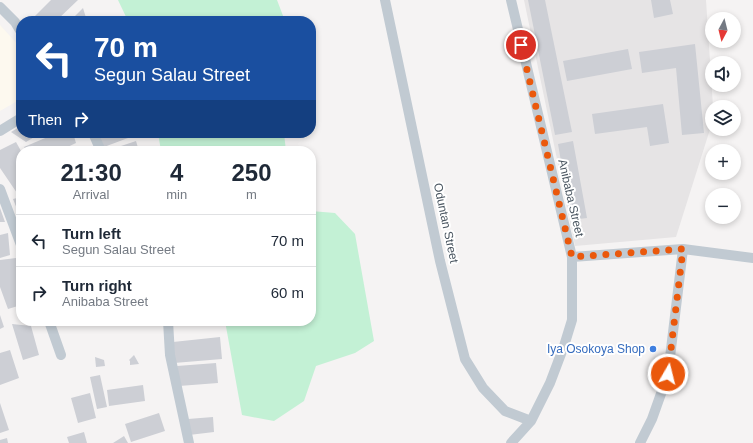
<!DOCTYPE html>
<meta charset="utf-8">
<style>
:root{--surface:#fff;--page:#f2f2f3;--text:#1f2937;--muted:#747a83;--line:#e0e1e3}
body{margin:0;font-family:Helvetica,sans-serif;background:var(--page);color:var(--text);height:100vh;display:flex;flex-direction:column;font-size:15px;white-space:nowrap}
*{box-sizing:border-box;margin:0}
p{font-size:13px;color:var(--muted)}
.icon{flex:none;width:22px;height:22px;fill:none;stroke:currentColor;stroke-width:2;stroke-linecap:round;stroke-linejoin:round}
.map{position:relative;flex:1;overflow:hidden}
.drawer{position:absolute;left:16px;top:146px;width:300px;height:180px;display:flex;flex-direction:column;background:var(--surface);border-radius:16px;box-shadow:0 2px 6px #0003}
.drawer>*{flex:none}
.guide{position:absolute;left:16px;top:16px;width:300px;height:122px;border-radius:16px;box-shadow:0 2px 6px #0003;background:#1a4fa0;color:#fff;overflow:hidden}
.needle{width:26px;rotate:187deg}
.tools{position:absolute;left:705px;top:12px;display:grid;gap:8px}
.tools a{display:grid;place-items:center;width:36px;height:36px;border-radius:50%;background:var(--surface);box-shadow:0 2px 6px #0003;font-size:20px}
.pin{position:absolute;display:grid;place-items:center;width:34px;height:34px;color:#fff;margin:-17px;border:2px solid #fff;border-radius:50%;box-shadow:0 1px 4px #0007}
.me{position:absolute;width:44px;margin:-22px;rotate:8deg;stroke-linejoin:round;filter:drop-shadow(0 0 3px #0008)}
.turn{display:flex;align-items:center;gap:14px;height:84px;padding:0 12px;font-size:18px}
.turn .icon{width:52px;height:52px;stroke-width:2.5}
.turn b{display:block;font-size:28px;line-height:34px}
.then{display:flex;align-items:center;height:38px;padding:0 12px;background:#0003;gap:8px;font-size:15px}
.eta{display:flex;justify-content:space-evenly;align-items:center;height:68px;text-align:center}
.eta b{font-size:24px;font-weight:700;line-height:28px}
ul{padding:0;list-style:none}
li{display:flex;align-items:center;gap:12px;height:52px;padding:0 12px;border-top:1px solid var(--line)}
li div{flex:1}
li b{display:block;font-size:15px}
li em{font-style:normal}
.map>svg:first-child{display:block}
</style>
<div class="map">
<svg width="753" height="443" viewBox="0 0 753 443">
<rect width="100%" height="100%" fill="#f5f3f3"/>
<path fill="#fdf9ef" d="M0 25 21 48V99L0 111Z"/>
<path fill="#e6e4e5" d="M524 0H706L713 107H712V123L676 237 575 246Z"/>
<path fill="#c3f1d5" d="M118 0H277L285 21H128Z
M158 133H284L286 151H161Z
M311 211 335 213 355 234 374 341 355 353 316 366 304 401 274 421 242 415 225 321H311Z"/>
<path fill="#cdcfd5" d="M51 0H78L56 21H30Z
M528 0H545L572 132 555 135Z
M651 0H670L673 14 654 18Z
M83 8 87 21H70Z
M695 44 704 133 682 135 676 68 642 73 639 52Z
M628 49 632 69 567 81 563 61Z
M663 104 669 143 650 146 647 127 595 134 592 114Z
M21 126V133H41L26 142 11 132Z
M57 133H73L76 143 59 151H27L24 147Z
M97 133H135L136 135 104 147Z
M136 141 139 151H106Z
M573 141 587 218 571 220 558 144Z
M16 142 21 151V191L17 193 0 168V150Z
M80 146 81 151H70Z
M21 197V219L13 199Z
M0 208 5 222H0Z
M8 233 10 255 0 258V235Z
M16 258 21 279V305L8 309 0 287V260Z
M0 315 4 327 0 329Z
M12 324 31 326 39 355 23 360Z
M220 337 222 359 174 363 173 342Z
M10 350 19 378 0 385V353Z
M134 355 139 364 130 365V361L129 360Z
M95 357 104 360 105 366 96 367Z
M216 363 218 383 179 386 177 366Z
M100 375 107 407 97 409 90 377Z
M143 385 145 401 109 406 107 390Z
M90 393 96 418 78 423 71 398Z
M0 403 9 430 0 433Z
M159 413 165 431 131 442 125 424Z
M213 417 214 432 189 435 188 419Z
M84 432 87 443H69L67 437Z
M124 436 128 443H113Z
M7 438 8 443H0V440Z"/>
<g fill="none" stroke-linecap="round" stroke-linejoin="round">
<path stroke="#c1cad2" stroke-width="10" d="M385 0 440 261 465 359 483 388 505 411 531 421
M511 0 572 257V320L564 346 550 383 531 421 511 443
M0 7 15 22 21 32
M0 131 21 118
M93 133 101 151
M0 189 21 245
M572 257 683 249 753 258
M49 321 61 355
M168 321 170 355 189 443
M640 443 652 419 668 374 683 249"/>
</g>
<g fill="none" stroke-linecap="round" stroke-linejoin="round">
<path stroke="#ea580c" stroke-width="7" stroke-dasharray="0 12.6" d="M521 45 572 257 683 249 668 374"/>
</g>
<circle fill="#3f7fe0" stroke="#fff" stroke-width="1.5" cx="653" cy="349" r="4"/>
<g text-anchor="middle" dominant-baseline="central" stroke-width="4" stroke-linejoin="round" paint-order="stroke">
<g font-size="12" fill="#4a5661" stroke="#fff">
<text transform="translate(571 198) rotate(77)">Anibaba Street</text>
<text transform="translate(446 223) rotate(78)">Oduntan Street</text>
</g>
<g font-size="12" fill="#366cbe" stroke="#fff" text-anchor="end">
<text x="645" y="349">Iya Osokoya Shop</text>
</g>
</g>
</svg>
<div class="tools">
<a><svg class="needle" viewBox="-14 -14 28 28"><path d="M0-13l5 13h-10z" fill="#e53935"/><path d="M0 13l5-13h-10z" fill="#747a83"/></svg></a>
<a><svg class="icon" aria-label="sound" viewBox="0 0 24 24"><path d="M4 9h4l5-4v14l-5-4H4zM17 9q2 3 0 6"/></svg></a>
<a><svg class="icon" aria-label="layers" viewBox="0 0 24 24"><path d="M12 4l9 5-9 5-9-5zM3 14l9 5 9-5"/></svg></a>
<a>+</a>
<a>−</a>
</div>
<div class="pin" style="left:521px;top:45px;background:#d93025"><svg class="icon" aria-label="arrive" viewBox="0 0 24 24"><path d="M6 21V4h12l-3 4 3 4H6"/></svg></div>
<svg class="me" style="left:668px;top:374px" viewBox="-20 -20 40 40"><circle r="17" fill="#ea580c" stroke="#fff" stroke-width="3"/><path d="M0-11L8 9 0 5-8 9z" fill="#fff"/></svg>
<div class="guide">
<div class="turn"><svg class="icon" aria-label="left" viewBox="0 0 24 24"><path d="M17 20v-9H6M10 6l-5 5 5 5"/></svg><div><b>70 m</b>Segun Salau Street</div></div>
<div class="then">Then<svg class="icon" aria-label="right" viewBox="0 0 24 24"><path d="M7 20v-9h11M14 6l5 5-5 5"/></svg></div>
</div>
<section class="drawer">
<div class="eta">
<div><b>21:30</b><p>Arrival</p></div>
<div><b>4</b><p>min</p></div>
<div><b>250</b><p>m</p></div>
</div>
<ul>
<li><svg class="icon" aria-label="left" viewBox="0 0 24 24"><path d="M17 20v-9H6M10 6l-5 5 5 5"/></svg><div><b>Turn left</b><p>Segun Salau Street</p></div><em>70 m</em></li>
<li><svg class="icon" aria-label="right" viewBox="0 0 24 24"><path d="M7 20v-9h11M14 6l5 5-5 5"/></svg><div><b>Turn right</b><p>Anibaba Street</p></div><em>60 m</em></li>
</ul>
</section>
</div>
